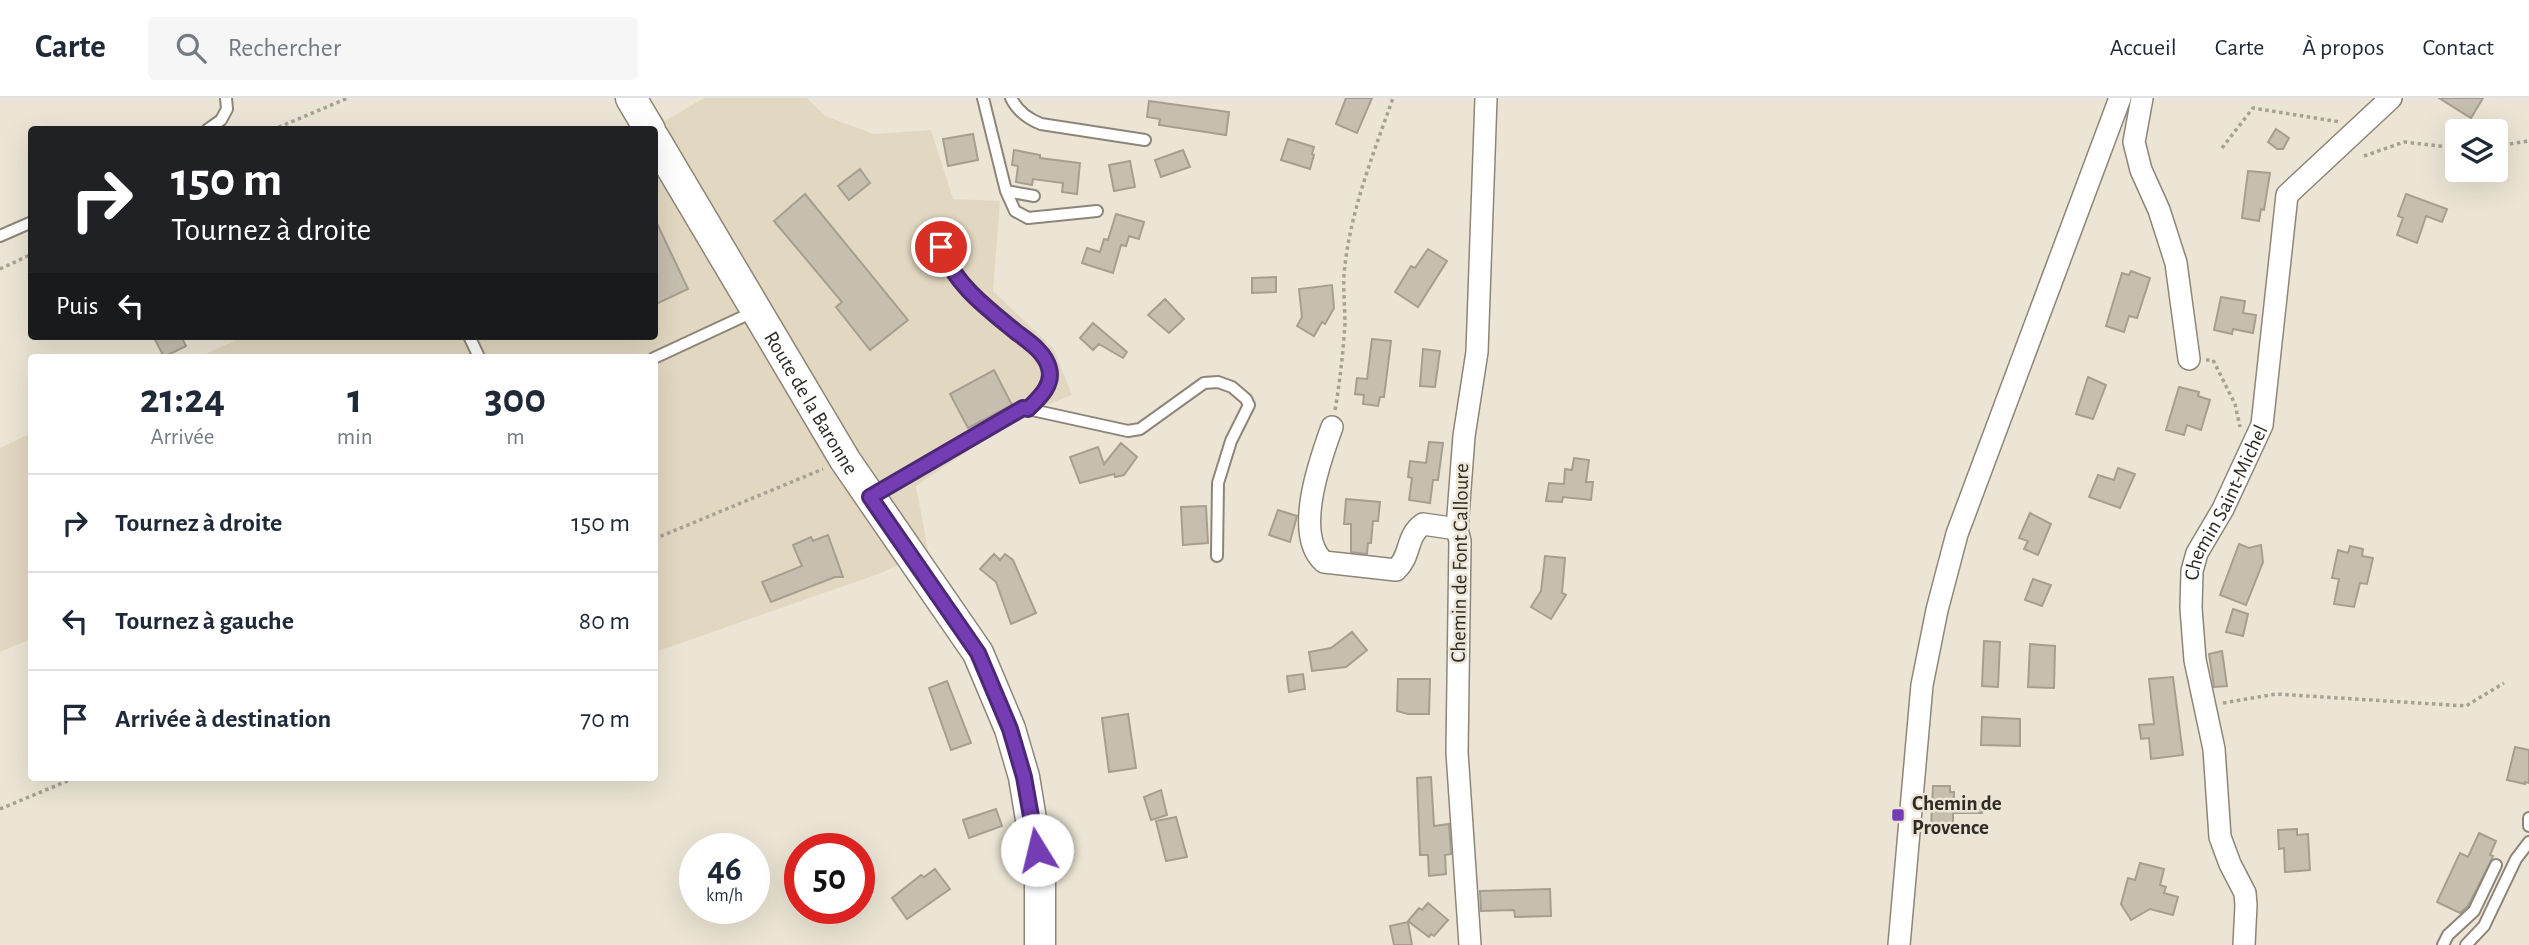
<!DOCTYPE html>
<html lang="fr">
<meta charset="utf-8">
<style>
:root{--surface:#fff;--page:#f6f6f7;--text:#1f2937;--muted:#747a83;--line:#e0e1e3}
body{margin:0;font-family:"Alegreya Sans",sans-serif;background:var(--page);color:var(--text);height:100vh;display:flex;flex-direction:column;font-size:26px;white-space:nowrap}
*{box-sizing:border-box;margin:0}
p{font-size:23px;color:var(--muted)}
.icon{flex:none;width:38px;height:38px;fill:none;stroke:currentColor;stroke-width:2;stroke-linecap:round;stroke-linejoin:round}
.map{position:relative;flex:1;overflow:hidden}
.sheet{position:absolute;left:28px;top:256px;width:630px;height:427px;display:flex;flex-direction:column;background:var(--surface);border-radius:7px;box-shadow:0 7px 28px #0002}
.sheet>*{flex:none}
.top-card{position:absolute;left:28px;top:28px;width:630px;height:214px;border-radius:7px;box-shadow:0 7px 28px #0002;background:#202124;color:#fff;overflow:hidden}
.controls{position:absolute;left:2445px;top:21px;display:grid;gap:14px}
.controls a{display:grid;place-items:center;width:63px;height:63px;border-radius:7px;background:var(--surface);box-shadow:0 7px 28px #0002;font-size:35px}
.speed{position:absolute;left:679px;top:735px;display:flex;gap:14px;font-size:35px;font-weight:700;text-align:center}
.speed>*{display:grid;place-content:center;width:91px;height:91px;border-radius:50%;background:var(--surface);box-shadow:0 7px 28px #0002;line-height:1}
.speed small{font-size:18px;font-weight:400}
.speed .limit{border:10px solid #d22;background:#fff;color:#111}
.pin{position:absolute;display:grid;place-items:center;width:60px;height:60px;color:#fff;margin:-30px;border:4px solid #fff;border-radius:50%;box-shadow:0 2px 7px #0007}
.me{position:absolute;width:77px;margin:-38px;rotate:351deg;stroke-linejoin:round;filter:drop-shadow(0 0 5px #0008)}
.turn{display:flex;align-items:center;gap:24px;height:147px;padding:0 28px;font-size:32px}
.turn .icon{width:91px;height:91px;stroke-width:2.5}
.turn b{display:block;font-size:49px;line-height:60px}
.then{display:flex;align-items:center;height:66px;padding:0 28px;background:#0003;gap:14px;font-size:26px}
.eta{display:flex;justify-content:space-evenly;align-items:center;height:119px;text-align:center}
.eta b{font-size:42px;font-weight:700;line-height:49px}
ul{padding:0;list-style:none}
li{display:flex;align-items:center;gap:21px;height:98px;padding:0 28px;border-top:2px solid var(--line)}
li div{flex:1}
li b{display:block;font-size:26px}
li em{font-style:normal}
header{display:flex;align-items:center;gap:42px;box-sizing:border-box;height:98px;padding:0 35px;background:var(--surface);border-bottom:2px solid var(--line)}
header strong{font-size:33px}
nav{display:flex;gap:38px;margin-inline-start:auto;font-size:24px}
.search{width:490px;height:63px;background:var(--page);display:flex;align-items:center;gap:18px;box-sizing:border-box;padding:0 24px;border-radius:7px;color:var(--muted);font-size:26px}
.map>svg:first-child{display:block}
</style>
<header>
<strong>Carte</strong>
<div class="search"><svg class="icon" aria-label="search" viewBox="0 0 24 24"><circle cx="10" cy="10" r="6"/><path d="M15 15l6 6"/></svg>Rechercher</div>
<nav><a>Accueil</a><a>Carte</a><a>À propos</a><a>Contact</a></nav>
</header>
<div class="map">
<svg width="2529" height="847" viewBox="0 0 2529 847">
<rect width="100%" height="100%" fill="#ece5d5"/>
<path fill="#e2d8c1" d="M636 0H649L665 23 704 0H807L825 18 874 36 931 32 953 101 1000 103 993 193 1054 251 1072 297 1021 317 916 388 928 453 881 475 655 554 654 259H199L245 238H654V32Z
M31 335V541L0 554V350Z"/>
<path fill="#c6bfb0" stroke="#a69f90" stroke-width="2" d="M1346 0H1372L1357 35 1336 26Z
M2439 0H2483L2471 20Z
M1149 3 1229 14 1226 37 1159 27 1160 21 1147 19Z
M2276 31 2289 40 2283 51H2277L2268 44Z
M973 36 978 62 948 68 943 41Z
M1288 41 1314 49 1312 56 1314 57 1310 71 1281 62Z
M1014 52 1040 57V60L1080 65 1077 96 1062 94 1063 85 1033 81 1032 87 1016 84 1018 68 1012 67Z
M1183 52 1190 69 1161 79 1155 62Z
M1130 63 1135 89 1114 93 1109 67Z
M860 71 870 85 849 102 838 88Z
M2248 73 2270 75 2264 112 2261 111 2259 123 2242 120Z
M805 96 908 222 870 252 836 209 842 204 774 123Z
M2406 96 2447 111 2442 124 2426 118 2417 145 2397 137 2403 120 2398 118Z
M1116 116 1144 124 1139 141 1129 138 1126 148 1121 147 1113 175 1082 165 1087 150 1100 154 1104 141 1108 142Z
M654 119 688 191 654 207Z
M1428 151 1447 163 1418 209 1395 194 1411 168 1415 170Z
M2131 173 2150 180 2137 220 2129 218 2124 234 2106 228 2122 175 2129 177Z
M1276 179V194L1252 195V180Z
M1332 187 1334 210 1325 226 1322 224 1314 238 1297 228 1302 219 1299 191Z
M2221 199 2245 203 2243 215 2256 217 2253 235 2233 231 2232 236 2214 232Z
M1165 201 1184 221 1169 235 1148 217Z
M1093 225 1127 254 1123 260 1099 246 1093 252 1080 240Z
M153 238H181L186 248 164 259Z
M1372 241 1391 243 1384 299H1380L1378 308 1363 306 1364 297 1355 296 1357 280 1367 281Z
M1423 251 1440 253 1435 289 1420 288Z
M994 272 1012 307 968 330 950 296Z
M2088 279 2106 287 2093 321 2076 316Z
M2179 289 2199 294 2198 298 2210 302 2201 332 2187 327 2184 337 2166 332Z
M1429 344 1443 345 1438 382H1433L1430 405 1409 402 1412 380 1408 379 1410 363 1426 365Z
M1121 345 1137 359 1124 377 1115 379 1114 376 1080 385 1070 359 1098 349 1104 366Z
M1574 360 1589 362 1586 384H1593L1591 402 1563 399 1562 404 1546 403 1549 385 1564 386 1565 371 1572 372Z
M2118 370 2135 376 2120 410 2089 399 2098 377 2114 382Z
M1346 401 1380 404 1378 423H1373L1371 445H1368L1367 456 1351 454V426H1344Z
M1206 408 1208 445 1183 447 1181 409Z
M1278 412 1297 418 1290 444 1269 437Z
M2030 415 2051 426 2038 457 2024 451 2028 443 2019 440Z
M828 437 843 479H835L771 504 762 484 802 468 793 447 811 439 813 443Z
M2239 446 2249 450 2261 447 2263 464 2246 507 2220 497Z
M2350 448 2363 451 2362 458 2373 460 2367 486 2360 485 2354 509 2334 506 2339 481 2332 480 2338 452 2348 455Z
M994 456 1000 462 1005 456 1013 462 1036 515 1011 526 996 484 980 471Z
M1545 458 1565 460 1562 495 1566 497 1551 521 1531 509 1541 493Z
M2033 481 2051 487 2042 508 2025 502Z
M2233 511 2248 516 2243 538 2226 534Z
M1352 534 1367 552 1346 569 1312 573 1309 554 1331 550Z
M1984 543 2000 544 1998 589 1982 588Z
M2030 546 2055 548 2054 590 2028 589Z
M2222 553 2227 588 2214 589 2209 556Z
M1303 576 1305 591 1289 594 1287 578Z
M2173 579 2183 657 2151 661 2149 640 2141 641 2139 627 2154 626 2149 581Z
M1398 581H1430L1429 616H1408L1397 613Z
M947 583 971 645 951 652 929 590Z
M1128 616 1136 670 1109 674 1102 620Z
M1982 619 2020 621V648L1981 647Z
M2515 649 2529 652V685L2525 684V686L2507 682Z
M1431 679 1434 728 1449 726 1451 756 1445 757 1446 776 1429 778 1428 757H1420L1417 680Z
M1933 688H1950V694H1954V702L1982 704V715H1953V728H1931Z
M1161 692 1167 717 1151 722 1144 699Z
M996 711 1002 728 969 740 963 722Z
M1176 719 1187 759 1166 763 1156 723Z
M2297 731V737L2308 736 2310 772 2285 774 2284 750 2279 751 2278 732Z
M2479 735 2496 743 2490 757 2493 758 2492 761 2468 808 2460 815 2437 804 2460 755 2468 759Z
M2140 765 2164 771 2160 787 2166 789 2164 795 2178 799 2173 817 2150 811 2131 822 2121 806 2128 780 2135 782Z
M935 771 950 791 907 821 892 800 921 777 924 779Z
M1550 791 1551 818 1515 819 1514 812 1481 813 1480 793Z
M1428 805 1448 822 1434 838 1431 836 1429 839 1408 823 1419 810 1422 812Z
M1408 824 1412 847H1394L1390 828Z"/>
<g fill="none" stroke-linecap="round" stroke-linejoin="round">
<defs>
<path id="lane" d="M983 0 1006 93 1034 98
M1011 0C1017 12 1028 21 1041 26L1145 42
M207 32 221 22 227 11 226 0
M1006 93 1015 113 1028 120 1097 113
M0 138 32 124
M941 149C954 186 987 210 1016 234 1028 243 1045 254 1049 270 1054 287 1039 300 1028 311
M469 238 479 259
M654 260 753 214
M871 399 1023 310 1128 333 1140 331 1204 285 1218 284 1232 289 1246 301 1249 307 1231 343 1218 385 1217 458
M2529 720V728
M2443 847 2448 837 2474 813 2496 767
M2466 847 2484 828 2516 761 2529 744"/>
<g id="street">
<path d="M2142 0 2134 44 2141 72 2159 112 2176 165 2189 261"/>
<path d="M1332 329C1320 362 1293 437 1324 464L1396 472C1412 457 1405 439 1423 426L1457 431"/>
<path d="M1470 847 1457 654 1460 443 1457 431 1464 338 1477 254 1486 0"/>
<path d="M1899 847 1922 587 1937 512 1957 436 2120 0"/>
<path id="s1" d="M2244 847 2246 807 2245 795 2230 766 2220 739 2214 651 2195 562 2191 510 2192 473 2197 455 2223 411 2262 327 2287 97 2391 0"/>
</g>
<g id="secondary">
<path d="M631 0 650 32"/>
<path id="s2" d="M654 40 845 362 978 555 1010 631 1024 679 1040 776V847"/>
</g>
</defs>
<use href="#lane" stroke="#8d8678" stroke-width="14"/>
<use href="#street" stroke="#8d8678" stroke-width="24"/>
<use href="#secondary" stroke="#8d8678" stroke-width="33"/>
<path stroke="#a6a195" stroke-width="3.5" stroke-dasharray="3.5 3.5" stroke-linecap="butt" d="M272 32 348 0
M2496 48 2529 43
M2222 50 2253 10 2340 24
M2364 58 2404 44 2457 50
M0 171 32 156
M2206 262H2213L2235 306 2240 329
M1335 312C1340 283 1343 255 1345 226 1345 210 1343 193 1344 177 1349 116 1373 57 1393 0
M654 441 823 371
M2223 605 2276 596 2466 608 2504 585
M0 711 77 679"/>
<use href="#lane" stroke="#fff" stroke-width="10"/>
<use href="#street" stroke="#fff" stroke-width="21"/>
<use href="#secondary" stroke="#fff" stroke-width="30"/>
</g>
<g fill="none" stroke-linecap="round" stroke-linejoin="round">
<defs>
<path id="route" d="M941 149C954 186 987 210 1016 234 1028 243 1045 254 1049 270 1054 287 1039 300 1028 311L1023 310 870 399 978 555 1010 631 1024 679 1037 752"/>
</defs>
<use href="#route" stroke="#4c2875" stroke-width="18"/>
<use href="#route" stroke="#753db4" stroke-width="12"/>
</g>
<rect fill="#753db4" stroke="#ece5d5" stroke-width="2.5" x="1891" y="710" width="14" height="14" rx="3.5"/>
<g text-anchor="middle" dominant-baseline="central" stroke-width="5" stroke-linejoin="round" paint-order="stroke">
<g font-size="21" fill="#2f2c26" stroke="#ece5d5">
<text stroke="none"><textPath href="#s2" startOffset="308">Route de la Baronne</textPath></text>
<text stroke="none"><textPath href="#s1" startOffset="458">Chemin Saint-Michel</textPath></text>
<text transform="translate(1460 465) rotate(-89)">Chemin de Font Calloure</text>
</g>
<g font-size="21" font-weight="bold" fill="#2f2c26" stroke="#ece5d5" text-anchor="start">
<text x="1912" y="705">Chemin de<tspan x="1912" dy="24">Provence</tspan></text>
</g>
</g>
</svg>
<div class="controls">
<a><svg class="icon" aria-label="layers" viewBox="0 0 24 24"><path d="M12 4l9 5-9 5-9-5zM3 14l9 5 9-5"/></svg></a>
</div>
<div class="speed"><div>46<small>km/h</small></div><div class="limit">50</div></div>
<div class="pin" style="left:941px;top:149px;background:#d93025"><svg class="icon" aria-label="arrive" viewBox="0 0 24 24"><path d="M6 21V4h12l-3 4 3 4H6"/></svg></div>
<svg class="me" style="left:1037px;top:752px" viewBox="-20 -20 40 40"><circle r="19" fill="#fff"/><path d="M0-13L10 11 0 6-10 11z" fill="#753db4"/></svg>
<div class="top-card">
<div class="turn"><svg class="icon" aria-label="right" viewBox="0 0 24 24"><path d="M7 20v-9h11M14 6l5 5-5 5"/></svg><div><b>150 m</b>Tournez à droite</div></div>
<div class="then">Puis<svg class="icon" aria-label="left" viewBox="0 0 24 24"><path d="M17 20v-9H6M10 6l-5 5 5 5"/></svg></div>
</div>
<section class="sheet">
<div class="eta">
<div><b>21:24</b><p>Arrivée</p></div>
<div><b>1</b><p>min</p></div>
<div><b>300</b><p>m</p></div>
</div>
<ul>
<li><svg class="icon" aria-label="right" viewBox="0 0 24 24"><path d="M7 20v-9h11M14 6l5 5-5 5"/></svg><div><b>Tournez à droite</b></div><em>150 m</em></li>
<li><svg class="icon" aria-label="left" viewBox="0 0 24 24"><path d="M17 20v-9H6M10 6l-5 5 5 5"/></svg><div><b>Tournez à gauche</b></div><em>80 m</em></li>
<li><svg class="icon" aria-label="arrive" viewBox="0 0 24 24"><path d="M6 21V4h12l-3 4 3 4H6"/></svg><div><b>Arrivée à destination</b></div><em>70 m</em></li>
</ul>
</section>
</div>
